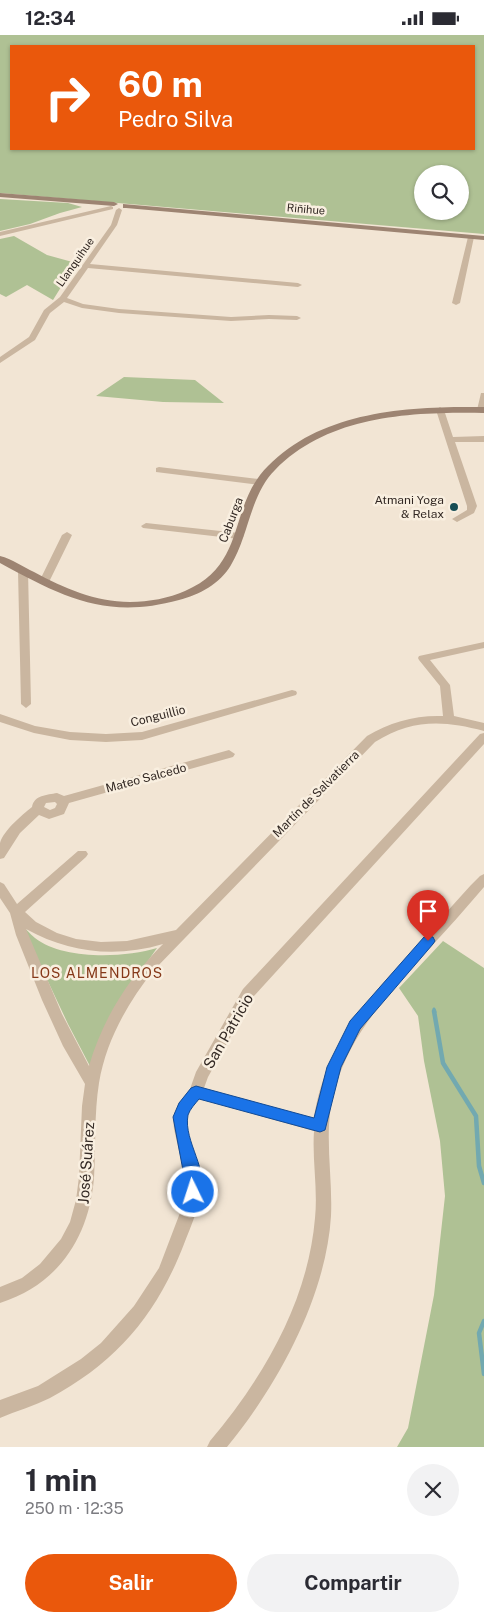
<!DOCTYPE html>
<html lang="es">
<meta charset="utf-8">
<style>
:root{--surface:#fff;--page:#f2f2f3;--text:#2b2b33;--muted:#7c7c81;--accent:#ea580c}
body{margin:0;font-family:"Public Sans",sans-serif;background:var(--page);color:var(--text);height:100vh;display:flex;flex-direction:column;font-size:19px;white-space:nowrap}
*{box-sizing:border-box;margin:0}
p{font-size:16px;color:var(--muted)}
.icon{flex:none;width:28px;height:28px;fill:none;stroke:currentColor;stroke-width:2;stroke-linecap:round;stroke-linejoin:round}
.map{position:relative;height:1412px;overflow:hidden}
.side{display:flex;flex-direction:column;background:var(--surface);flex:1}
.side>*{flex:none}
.hud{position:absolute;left:10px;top:10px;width:465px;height:105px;border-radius:0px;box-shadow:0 1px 4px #0004;background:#ea580c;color:#fff;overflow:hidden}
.controls{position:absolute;left:414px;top:130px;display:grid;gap:10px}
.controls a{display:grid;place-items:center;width:55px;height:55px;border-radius:50%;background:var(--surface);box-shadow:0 1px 4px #0004;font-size:25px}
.pin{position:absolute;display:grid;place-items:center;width:42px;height:42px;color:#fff;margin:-51px -21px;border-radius:50% 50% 50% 0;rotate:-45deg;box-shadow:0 0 5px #0007}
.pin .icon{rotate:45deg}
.me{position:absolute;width:55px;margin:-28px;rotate:356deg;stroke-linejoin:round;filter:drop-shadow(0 0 4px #0008)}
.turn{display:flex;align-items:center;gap:18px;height:105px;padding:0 25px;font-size:22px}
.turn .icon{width:65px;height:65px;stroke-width:2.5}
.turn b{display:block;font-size:35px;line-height:42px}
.round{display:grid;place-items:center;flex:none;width:52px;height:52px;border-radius:26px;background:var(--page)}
.overview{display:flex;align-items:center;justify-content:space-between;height:85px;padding:0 25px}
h1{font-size:30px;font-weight:700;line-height:38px}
.action{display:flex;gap:10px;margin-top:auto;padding:10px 25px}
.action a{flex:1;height:58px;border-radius:30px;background:var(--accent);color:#fff;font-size:20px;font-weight:700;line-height:58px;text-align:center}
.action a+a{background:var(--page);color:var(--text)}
.status{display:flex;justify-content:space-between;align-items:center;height:35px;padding:0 25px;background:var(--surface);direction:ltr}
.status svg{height:14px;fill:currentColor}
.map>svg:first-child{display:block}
</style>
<div class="status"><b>12:34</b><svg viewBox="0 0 49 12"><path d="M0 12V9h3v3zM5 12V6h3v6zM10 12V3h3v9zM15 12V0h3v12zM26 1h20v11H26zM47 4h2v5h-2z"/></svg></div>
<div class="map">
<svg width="484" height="1412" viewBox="0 0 484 1412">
<rect width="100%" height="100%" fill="#f2e5d4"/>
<path fill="#afc194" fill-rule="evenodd" d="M0 0H484V199L0 158ZM11 11H474V114H11ZM422 139H460V176H422Z
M0 164 68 168 82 172 60 178 30 189 0 196Z
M14 201 47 220 76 228 53 265 27 250 6 262 0 259V204Z
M124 342 195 345 224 368 163 367 96 361Z
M21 889C25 893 30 899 35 903 63 925 124 923 157 913L127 956 92 1035 68 989Z
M443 906 484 933V1412H397L408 1393 434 1260 445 1161 440 1106 424 1026 418 981 399 953Z"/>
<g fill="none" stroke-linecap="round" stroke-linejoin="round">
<path stroke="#72a9b0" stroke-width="3" d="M434 974 435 977"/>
<path stroke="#72a9b0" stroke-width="4.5" d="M434 976 443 1028 476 1081 479 1131 484 1148
M484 1286 479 1298 484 1339"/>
<path fill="#cab6a0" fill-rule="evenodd" d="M111 171 113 172V174L0 201V197Z
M119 173 122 175 117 190 90 229 298 248 302 250 298 252 88 233 67 263 83 269 119 274 231 282 269 280 297 281 301 283 297 285 269 284 231 286 119 278 82 273 64 267 50 278 35 305 0 328V322L29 302 44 275 60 262 111 190 116 175Z
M471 200 474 202 460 268 456 270 452 268 468 202Z
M481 358H484V377L481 378 477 375Z
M440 372 444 375 453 402 484 401V407H455L477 471 474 478 457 487 452 484 467 475V471L436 375Z
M159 432 259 444 263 447 259 450 156 437V433Z
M146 488 239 498 244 501 239 504 143 493 141 491Z
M67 497 72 500 49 547 47 549H41L39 547 62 500Z
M23 533 28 536 31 669 26 673 21 669 18 536Z
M484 607V613L430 625 450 650 454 681 484 688V696C443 685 412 684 375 707L153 936C127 969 106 1006 99 1048 94 1079 96 1111 94 1143 89 1202 59 1249 0 1268V1252L22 1243 40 1229 61 1204 70 1187 76 1165 79 1142 82 1071 85 1049 63 1011 42 965 16 900 10 878 0 863V847L4 849 17 869 78 816H86L88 819 86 822 25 877 36 887 57 898 76 904 101 907 127 906 176 895 367 701C390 687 415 680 443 681L440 651 419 625 418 623 419 621ZM26 894C69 918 116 923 163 909 128 944 103 983 89 1031L62 979Z
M292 655 296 656 297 658 296 660 142 705 106 707 70 705 34 698 0 687V679L35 691 70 697 106 699 142 697Z
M484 698V709L253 962 208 1042 204 1053 314 1083C324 1013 368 963 415 913 433 892 452 871 471 850L480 841 484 839V852C465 874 446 896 426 917 390 957 352 997 336 1050 322 1093 333 1137 331 1181 326 1262 278 1350 227 1412H207L210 1406C263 1343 308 1267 315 1183 318 1154 312 1125 314 1096L199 1064C195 1069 190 1074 188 1080 183 1096 199 1125 200 1143 203 1166 192 1188 184 1209 157 1279 117 1327 50 1363 34 1371 16 1376 0 1383V1365L38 1351 81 1324 101 1308 134 1271 159 1233 183 1170 185 1143 174 1094 173 1082 179 1068 190 1054 196 1037 243 954 480 699Z
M229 715 235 719 233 722 69 768 64 779 49 784 39 780 20 798 4 823 0 824C0 820 0 813 0 808 4 795 21 781 32 772 34 760 47 760 57 758L64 761ZM55 767 57 769 55 773 50 775 44 772 46 768Z"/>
<path fill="#9d8472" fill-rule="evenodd" d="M0 158 114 167 118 169 114 171 0 162Z
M123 169 484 201V205L126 173H123Z
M484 372V378C411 377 329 380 275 435 250 460 249 500 231 530 220 549 199 560 179 565 106 585 63 562 0 528V521C12 524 23 532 34 537 64 553 95 567 130 567 149 567 169 563 185 556 248 529 227 472 268 431 323 375 410 371 484 372Z"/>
</g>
<path fill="#1a73e8" stroke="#114b97" d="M428 901 433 902 435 906 433 909 360 994 341 1032 325 1095 320 1097 199 1064C195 1069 190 1074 188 1080 183 1107 211 1136 199 1162L193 1164 188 1162 173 1082 179 1068 191 1053 196 1051 314 1083 327 1032 350 986 424 902Z"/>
<circle fill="#184e56" stroke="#f9efe0" stroke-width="2" cx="454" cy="472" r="5"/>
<g text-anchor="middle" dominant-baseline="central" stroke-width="5" stroke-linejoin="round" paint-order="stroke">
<g font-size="11" fill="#332924" stroke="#f9efe0">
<text transform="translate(306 174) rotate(5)">Riñihue</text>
<text transform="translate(75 227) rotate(-55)">Llanquihue</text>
</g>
<g font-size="12" fill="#332924" stroke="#f9efe0" text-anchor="end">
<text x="444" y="465">Atmani Yoga<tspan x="444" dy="14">&amp; Relax</tspan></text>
</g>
<g font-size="12" fill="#332924" stroke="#f9efe0">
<text transform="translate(231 485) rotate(-69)">Caburga</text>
<text transform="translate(158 681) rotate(-14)">Conguillio</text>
<text transform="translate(146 743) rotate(-15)">Mateo Salcedo</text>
<text transform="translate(316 759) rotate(-45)">Martín de Salvatierra</text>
</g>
<g font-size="14" letter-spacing="1" fill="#863919" stroke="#f9efe0">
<text x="97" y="938">LOS ALMENDROS</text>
</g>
<g font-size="15" fill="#332924" stroke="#f9efe0">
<text transform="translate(228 996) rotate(-60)">San Patricio</text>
<text transform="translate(86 1128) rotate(-86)">José Suárez</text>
</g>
</g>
</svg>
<div class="controls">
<a><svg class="icon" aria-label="search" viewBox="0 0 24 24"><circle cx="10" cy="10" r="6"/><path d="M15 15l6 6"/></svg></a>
</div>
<div class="pin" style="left:428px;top:906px;background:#d93025"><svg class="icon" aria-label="arrive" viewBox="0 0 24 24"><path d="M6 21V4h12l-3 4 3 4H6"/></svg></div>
<svg class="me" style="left:193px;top:1157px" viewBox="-20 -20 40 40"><circle r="17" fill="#1a73e8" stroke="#fff" stroke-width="3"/><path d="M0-11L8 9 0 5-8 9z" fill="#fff"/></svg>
<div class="hud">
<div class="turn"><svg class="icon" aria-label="right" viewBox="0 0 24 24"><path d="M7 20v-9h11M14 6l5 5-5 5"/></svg><div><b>60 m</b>Pedro Silva</div></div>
</div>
</div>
<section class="side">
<div class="overview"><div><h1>1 min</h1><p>250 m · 12:35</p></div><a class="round"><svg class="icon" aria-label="close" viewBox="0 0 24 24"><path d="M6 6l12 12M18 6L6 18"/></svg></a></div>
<div class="action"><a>Salir</a><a>Compartir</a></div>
</section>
